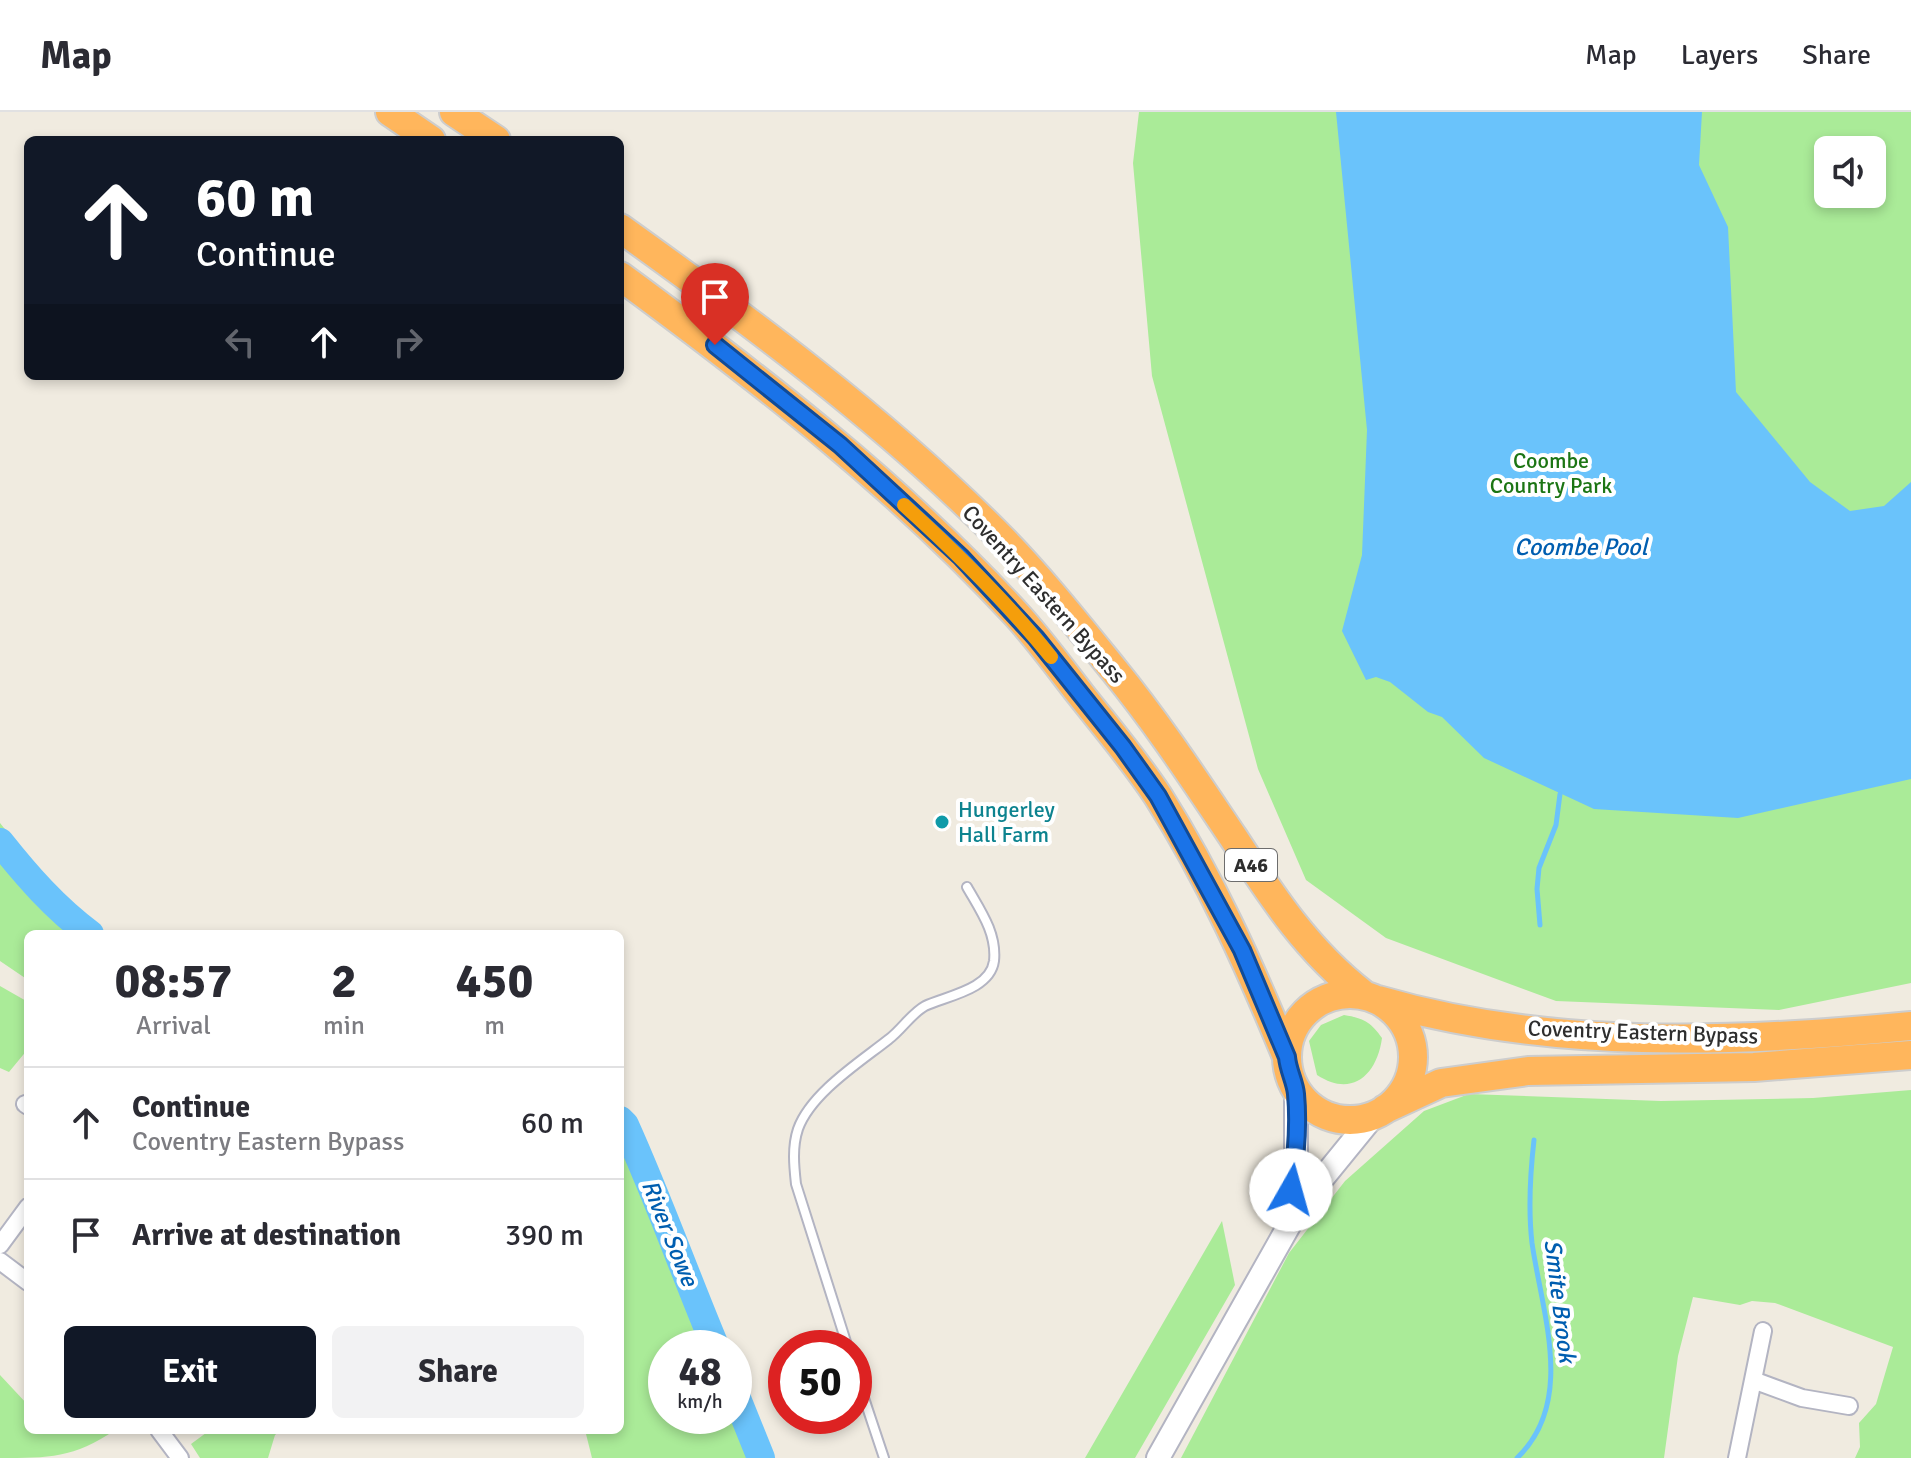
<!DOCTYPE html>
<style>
:root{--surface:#fff;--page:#f2f2f3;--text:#2b2b33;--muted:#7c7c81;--line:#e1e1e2;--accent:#111827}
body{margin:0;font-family:Signika,sans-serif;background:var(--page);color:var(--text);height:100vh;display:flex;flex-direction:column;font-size:30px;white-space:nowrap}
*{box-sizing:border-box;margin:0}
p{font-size:26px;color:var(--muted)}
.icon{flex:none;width:44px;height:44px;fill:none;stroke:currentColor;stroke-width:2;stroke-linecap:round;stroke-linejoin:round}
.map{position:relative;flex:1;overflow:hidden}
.sheet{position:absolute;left:24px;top:818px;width:600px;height:504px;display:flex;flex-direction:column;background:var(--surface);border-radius:12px;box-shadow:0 4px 12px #0003}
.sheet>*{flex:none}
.guide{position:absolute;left:24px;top:24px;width:600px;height:244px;border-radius:12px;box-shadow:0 4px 12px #0003;background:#111827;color:#fff;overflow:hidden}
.controls{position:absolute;left:1814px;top:24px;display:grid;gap:16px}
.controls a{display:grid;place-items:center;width:72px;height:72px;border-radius:12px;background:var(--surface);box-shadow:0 4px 12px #0003;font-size:40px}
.speed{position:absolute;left:648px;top:1218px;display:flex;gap:16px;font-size:40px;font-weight:700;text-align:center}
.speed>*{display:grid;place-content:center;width:104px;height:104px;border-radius:50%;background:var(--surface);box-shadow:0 4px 12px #0003;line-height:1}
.speed small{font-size:20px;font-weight:400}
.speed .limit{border:12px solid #d22;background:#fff;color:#111}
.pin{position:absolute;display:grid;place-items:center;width:68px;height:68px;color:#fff;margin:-82px -34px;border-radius:50% 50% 50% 0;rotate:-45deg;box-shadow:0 0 8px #0007}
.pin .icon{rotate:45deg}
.me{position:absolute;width:88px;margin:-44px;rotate:7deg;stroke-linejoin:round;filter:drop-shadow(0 0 6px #0008)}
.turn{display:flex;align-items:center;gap:28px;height:168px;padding:0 40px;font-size:36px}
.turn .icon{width:104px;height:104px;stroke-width:2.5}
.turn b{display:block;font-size:56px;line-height:68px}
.lanes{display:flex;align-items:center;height:76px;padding:0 40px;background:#0003;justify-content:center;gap:40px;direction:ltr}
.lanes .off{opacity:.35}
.eta{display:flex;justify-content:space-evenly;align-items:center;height:136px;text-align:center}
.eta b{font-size:48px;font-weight:700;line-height:56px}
.primary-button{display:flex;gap:16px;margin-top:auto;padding:16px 40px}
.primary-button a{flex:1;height:92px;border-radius:12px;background:var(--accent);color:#fff;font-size:32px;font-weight:700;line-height:92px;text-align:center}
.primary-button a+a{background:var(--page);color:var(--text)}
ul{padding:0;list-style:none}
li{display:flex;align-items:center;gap:24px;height:112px;padding:0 40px;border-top:2px solid var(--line)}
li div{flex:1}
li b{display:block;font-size:30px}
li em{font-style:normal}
header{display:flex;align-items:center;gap:48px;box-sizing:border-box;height:112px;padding:0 40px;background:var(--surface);border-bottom:2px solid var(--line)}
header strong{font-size:38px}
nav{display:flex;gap:44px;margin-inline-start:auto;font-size:28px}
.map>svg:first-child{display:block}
</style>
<header>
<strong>Map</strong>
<nav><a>Map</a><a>Layers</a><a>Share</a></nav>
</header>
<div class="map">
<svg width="1911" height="1346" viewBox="0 0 1911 1346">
<rect width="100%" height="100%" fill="#f0ebe0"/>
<path fill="#aaeb98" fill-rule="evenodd" d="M1139 0H1911V871L1779 898 1556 889 1386 826 1306 768 1258 657 1152 264 1133 51ZM1828 38H1872V82H1828Z
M0 711 43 765 101 822H28V868L0 849Z
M0 874 28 890V937L9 960 0 956Z
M1344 903C1363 906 1371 910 1382 926 1377 963 1352 986 1317 963L1309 929 1321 913Z
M1911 978V1346H1855L1860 1335 1859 1311 1876 1292 1893 1235 1775 1191 1752 1189 1740 1193 1693 1185 1678 1244 1664 1346H1181L1289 1141 1345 1069 1424 999 1469 982 1661 989 1813 986Z
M620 997 634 1017 658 1067 728 1236H666V1304H734V1251L770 1346H592L585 1318H620Z
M1222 1109 1235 1173 1135 1346H1085Z
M0 1263 28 1293V1318H115C74 1346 49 1346 0 1346Z
M210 1318H281L275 1323 268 1346H200L191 1332Z"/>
<path fill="#6ac3fb" d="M1336 0H1702L1699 53 1728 115 1736 280 1810 370 1850 399 1884 394 1911 370V667L1738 706 1594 697 1484 646 1442 605 1428 600 1390 570 1376 565 1366 568 1342 519 1362 443 1367 318Z"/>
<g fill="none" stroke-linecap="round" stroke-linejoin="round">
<path stroke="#6ac3fb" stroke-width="5" d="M1540 813 1537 777 1539 756 1556 713 1560 682
M1517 1346C1576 1290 1542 1201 1532 1131 1528 1096 1530 1063 1534 1028"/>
<path stroke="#6ac3fb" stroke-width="28" d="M0 730C27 764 55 796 90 822
M620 1008 625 1013C658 1086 685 1162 716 1236
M734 1279 761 1346"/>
<defs>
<path id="lane" d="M848 1236 796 1072C794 1054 792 1035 798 1017 811 981 860 950 889 927 901 918 912 901 925 894 946 884 990 878 994 849 997 821 980 798 967 775
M854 1256 884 1346"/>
<path id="street" d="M25 992 28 994
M0 1133 28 1095
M0 1149 28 1170
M1753 1268 1802 1286 1849 1294
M159 1318 180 1346
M1737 1346 1763 1219"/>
<path id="secondary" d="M1284 1108 1296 1046V977
M1158 1346 1300 1094 1375 1002"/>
<path id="highway" d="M390 0 431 28
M454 0 496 28
M620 116C751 210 881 306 995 420 1038 463 1076 511 1114 558 1158 612 1194 667 1233 725 1271 783 1307 839 1363 882
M620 164C760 267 898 374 1016 502 1039 527 1060 556 1081 583 1107 616 1135 649 1158 684 1210 766 1250 855 1287 945
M1287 945a63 63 0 1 1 126 0a63 63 0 1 1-126 0Z
M1378 888C1549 938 1735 931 1911 914
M1385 997 1441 971 1528 959 1754 955 1911 943"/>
</defs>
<use href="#lane" stroke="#b3b4c2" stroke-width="12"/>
<use href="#street" stroke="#b3b4c2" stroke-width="20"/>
<use href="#secondary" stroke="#b3b4c2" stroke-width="26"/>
<use href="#highway" stroke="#cdcdcd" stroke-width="32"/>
<use href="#lane" stroke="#fff" stroke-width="8"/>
<use href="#street" stroke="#fff" stroke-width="16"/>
<use href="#secondary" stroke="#fff" stroke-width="22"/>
<use href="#highway" stroke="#ffb65c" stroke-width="28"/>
</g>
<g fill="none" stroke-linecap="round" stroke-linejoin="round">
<defs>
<path id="route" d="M715 233 840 333 880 370 961 445 1036 526 1123 635 1158 684 1242 838 1287 945C1288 958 1295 970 1296 982 1299 1014 1296 1046 1291 1078"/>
</defs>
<use href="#route" stroke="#114b97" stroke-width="20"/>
<use href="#route" stroke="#1a73e8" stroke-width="14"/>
<path stroke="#f59e0b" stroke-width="14" d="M904 393C957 441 1007 490 1051 545"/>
</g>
<circle fill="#0f9aa8" stroke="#fff" stroke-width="3" cx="942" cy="710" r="8"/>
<g text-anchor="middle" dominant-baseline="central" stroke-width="8" stroke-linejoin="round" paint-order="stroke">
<rect fill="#fff" stroke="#6d6d6d" stroke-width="2" x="1225" y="737" width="52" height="32" rx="6"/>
<g font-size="20" font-weight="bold" fill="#2e2e2e">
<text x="1251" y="753">A46</text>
</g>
<g font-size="22" fill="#1c7514" stroke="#fff">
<text x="1551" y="348">Coombe<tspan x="1551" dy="25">Country Park</tspan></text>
</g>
<g font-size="22" fill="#2e2e2e" stroke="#fff">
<text transform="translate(1044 482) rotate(48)">Coventry Eastern Bypass</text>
<text transform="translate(1643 920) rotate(2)">Coventry Eastern Bypass</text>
</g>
<g font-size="22" fill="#0d838f" stroke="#fff" text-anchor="start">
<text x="958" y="697">Hungerley<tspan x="958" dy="25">Hall Farm</tspan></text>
</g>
<g font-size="24" font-style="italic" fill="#005eb0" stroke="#fff">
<text x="1581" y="435">Coombe Pool</text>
<text transform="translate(670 1121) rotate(68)">River Sowe</text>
<text transform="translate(1560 1189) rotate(83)">Smite Brook</text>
</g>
</g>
</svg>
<div class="controls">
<a><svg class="icon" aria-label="sound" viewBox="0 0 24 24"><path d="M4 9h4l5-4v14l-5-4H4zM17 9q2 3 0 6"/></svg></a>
</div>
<div class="speed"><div>48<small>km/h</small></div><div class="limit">50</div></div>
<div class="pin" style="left:715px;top:233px;background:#d93025"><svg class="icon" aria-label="arrive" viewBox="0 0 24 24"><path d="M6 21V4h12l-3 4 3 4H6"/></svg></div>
<svg class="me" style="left:1291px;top:1078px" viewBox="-20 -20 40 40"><circle r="19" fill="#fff"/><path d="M0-13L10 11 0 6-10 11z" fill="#1a73e8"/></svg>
<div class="guide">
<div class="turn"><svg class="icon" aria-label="ahead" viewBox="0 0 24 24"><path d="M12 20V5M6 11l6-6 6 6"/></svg><div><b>60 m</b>Continue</div></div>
<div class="lanes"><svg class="icon off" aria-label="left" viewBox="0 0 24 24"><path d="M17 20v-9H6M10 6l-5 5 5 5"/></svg><svg class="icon" aria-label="ahead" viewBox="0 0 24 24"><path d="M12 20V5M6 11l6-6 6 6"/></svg><svg class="icon off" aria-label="right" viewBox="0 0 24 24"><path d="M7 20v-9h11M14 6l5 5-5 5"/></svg></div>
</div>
<section class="sheet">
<div class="eta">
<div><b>08:57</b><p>Arrival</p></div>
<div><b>2</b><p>min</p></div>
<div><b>450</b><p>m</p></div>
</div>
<ul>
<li><svg class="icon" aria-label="ahead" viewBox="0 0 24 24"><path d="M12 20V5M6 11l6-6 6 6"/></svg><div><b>Continue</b><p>Coventry Eastern Bypass</p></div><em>60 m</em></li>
<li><svg class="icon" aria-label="arrive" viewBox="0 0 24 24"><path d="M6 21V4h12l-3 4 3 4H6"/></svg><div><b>Arrive at destination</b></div><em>390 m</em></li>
</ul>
<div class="primary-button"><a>Exit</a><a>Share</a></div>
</section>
</div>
